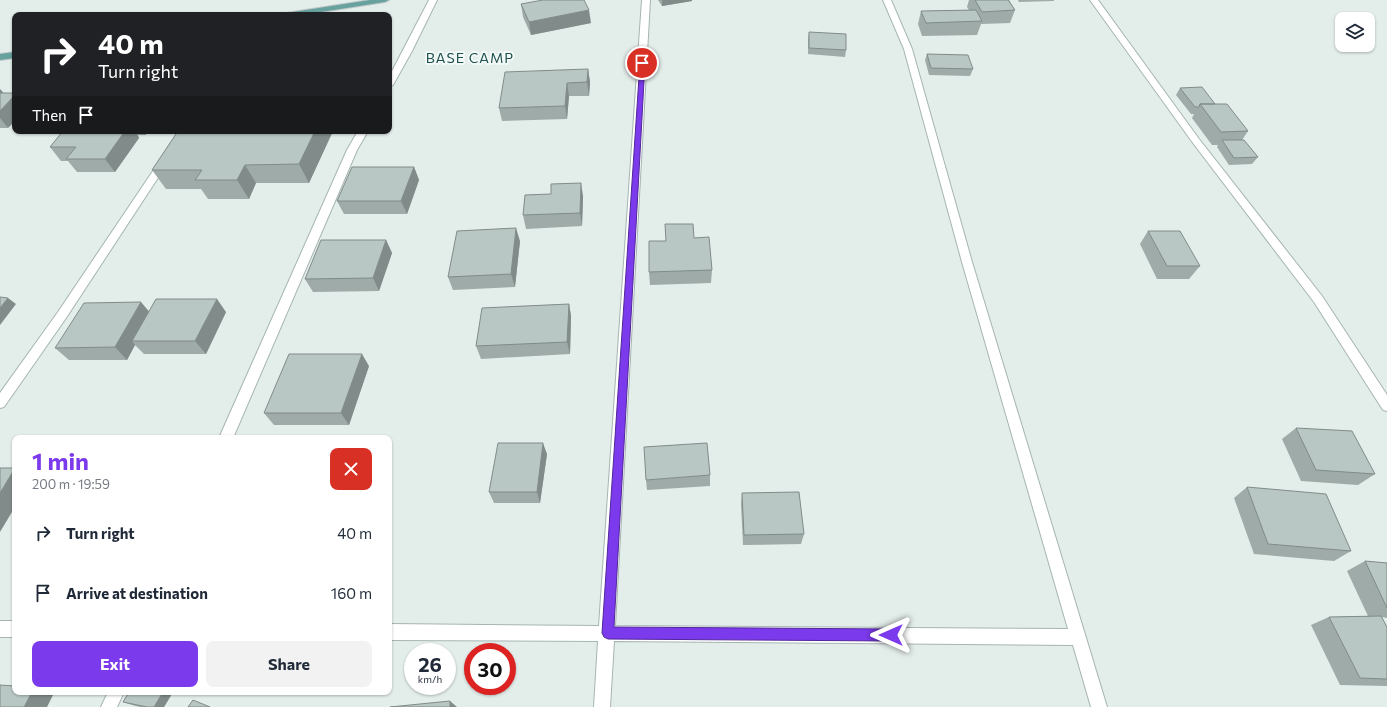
<!DOCTYPE html>
<meta charset="utf-8">
<style>
:root{--surface:#fff;--page:#f2f2f3;--text:#1f2937;--muted:#747a83;--accent:#7c3aed}
body{margin:0;font-family:Commissioner,sans-serif;background:var(--page);color:var(--text);height:100vh;display:flex;flex-direction:column;font-size:15px;white-space:nowrap}
*{box-sizing:border-box;margin:0}
p{font-size:13px;color:var(--muted)}
.icon{flex:none;width:22px;height:22px;fill:none;stroke:currentColor;stroke-width:2;stroke-linecap:round;stroke-linejoin:round}
.map{position:relative;flex:1;overflow:hidden}
.sheet{position:absolute;left:12px;top:435px;width:380px;height:260px;display:flex;flex-direction:column;background:var(--surface);border-radius:8px;box-shadow:0 1px 3px #0004}
.sheet>*{flex:none}
.banner{position:absolute;left:12px;top:12px;width:380px;height:122px;border-radius:8px;box-shadow:0 1px 3px #0004;background:#202124;color:#fff;overflow:hidden}
.tools{position:absolute;left:1335px;top:12px;display:grid;gap:8px}
.tools a{display:grid;place-items:center;width:40px;height:40px;border-radius:8px;background:var(--surface);box-shadow:0 1px 3px #0004;font-size:20px}
.speed{position:absolute;left:404px;top:643px;display:flex;gap:8px;font-size:20px;font-weight:700;text-align:center}
.speed>*{display:grid;place-content:center;width:52px;height:52px;border-radius:50%;background:var(--surface);box-shadow:0 1px 3px #0004;line-height:1}
.speed small{font-size:10px;font-weight:400}
.speed .limit{border:6px solid #d22;background:#fff;color:#111}
.pin{position:absolute;display:grid;place-items:center;width:34px;height:34px;color:#fff;margin:-17px;border:2px solid #fff;border-radius:50%;box-shadow:0 1px 4px #0007}
.me{position:absolute;width:44px;margin:-22px;rotate:270deg;stroke-linejoin:round;filter:drop-shadow(0 0 3px #0008)}
.turn{display:flex;align-items:center;gap:14px;height:84px;padding:0 20px;font-size:18px}
.turn .icon{width:52px;height:52px;stroke-width:2.5}
.turn b{display:block;font-size:28px;line-height:34px}
.then{display:flex;align-items:center;height:38px;padding:0 20px;background:#0003;gap:8px;font-size:15px}
.round{display:grid;place-items:center;flex:none;width:42px;height:42px;border-radius:8px;background:var(--page)}
.head{display:flex;align-items:center;justify-content:space-between;height:68px;padding:0 20px}
h1{font-size:24px;font-weight:700;line-height:30px;color:var(--accent)}
.action{display:flex;gap:8px;margin-top:auto;padding:8px 20px}
.action a{flex:1;height:46px;border-radius:8px;background:var(--accent);color:#fff;font-size:16px;font-weight:700;line-height:46px;text-align:center}
.action a+a{background:var(--page);color:var(--text)}
ul{padding:0;list-style:none}
li{display:flex;align-items:center;gap:12px;height:60px;padding:0 20px}
li div{flex:1}
li b{display:block;font-size:15px}
li em{font-style:normal}
.map>svg:first-child{display:block}
</style>
<div class="map">
<svg width="1387" height="707" viewBox="0 0 1387 707">
<rect width="100%" height="100%" fill="#e3edea"/>
<g fill="none" stroke-linecap="round" stroke-linejoin="round">
<defs>
<path id="minor" d="M429 0H437L412 51 393 85 389 88V77Z
M642 0H650L615 626 1068 629 962 262 904 49 883 0H891L912 49 972 262 1107 707H1091L1073 645 614 641 610 707H594L598 641 389 640V624L599 626Z
M1090 0H1098L1199 139 1322 296 1387 395V411L1383 410 1314 302 1193 143Z
M358 131H368L357 150 233 438H219L347 150Z
M164 158 169 161 66 318 4 407 0 408V393L58 312 161 159Z
M0 621H15V637H0Z
M108 692H124L117 707H101Z"/>
<path id="primary" d="M370 0H389L385 2 302 15H282L286 13Z
M15 52V58L0 60V54Z"/>
</defs>
<use href="#minor" stroke="#a6b5b2" stroke-width="2"/>
<use href="#primary" stroke="#c1c9c8" stroke-width="2"/>
<use href="#minor" fill="#fff" fill-rule="evenodd"/>
<use href="#primary" fill="#68a29f" fill-rule="evenodd"/>
</g>
<path fill="#9eaba9" d="M658 0H692V1L662 6Z
M969 0H1013H1009L1015 10 1010 23 981 24 977 35 922 36 918 24 921 11 969 10 967 7Z
M1018 0H1054V1L1019 2Z
M521 4 591 23 531 35 523 17Z
M809 32 846 50 845 57 808 54V39Z
M927 54 973 69 970 76 929 75 925 60Z
M588 69 590 82 589 96H569L567 119 502 121 499 108Z
M1180 88 1215 104 1248 131 1242 140 1258 157 1252 164 1229 165 1217 147 1218 145H1212L1192 118 1194 114H1191L1176 95Z
M0 89 8 128H0Z
M63 131H148L145 135H138L139 138 115 172H77L68 161H61L50 147Z
M178 131H333L309 183H256L249 199H208L201 189H166L152 170Z
M414 167 419 180 407 214H344L337 201Z
M551 194 583 196 582 226 526 229 523 215Z
M1148 231 1200 266 1189 279H1157L1140 244Z
M694 238 712 270 711 283 650 285 649 272 666 241Z
M386 240 392 253 379 291 313 292 305 279Z
M520 241 515 287 453 290 448 277Z
M569 304 571 316 570 354 481 359 476 346Z
M149 311 226 312 206 354H144L135 345 127 360H69L55 348Z
M369 366 349 425H274L264 413Z
M1296 428 1375 474 1358 485 1301 481 1282 439Z
M547 454 540 503H494L489 492Z
M710 475V486L647 490 646 480Z
M1247 487 1351 551 1334 561 1254 554 1234 498Z
M742 493 804 534 801 544 743 545 741 504Z
M1365 561 1387 563V618L1382 617 1387 627V686L1340 685 1311 625 1329 617 1368 616 1347 571Z
M129 692H173L164 707H140L132 705 123 702Z"/>
<path fill="#818b89" d="M662 0H692V1L662 6Z
M589 10 591 23 531 35 529 22Z
M588 69 590 82 589 96 587 82Z
M567 83 569 96 567 119 565 106Z
M0 89 10 100 15 95V121L8 128 0 118Z
M125 131H135L139 138 115 172 105 159Z
M142 131H148L145 135Z
M315 131H333L309 183 299 164Z
M245 165 256 183 249 199 237 180Z
M414 167 419 180 407 214 401 201Z
M581 183 583 196 582 226 580 213Z
M516 228 520 241 515 287 511 274Z
M386 240 392 253 379 291 373 278Z
M8 298 16 304 0 325V308Z
M217 299 226 312 206 354 195 341Z
M141 302 152 315 132 341 135 345 127 360 115 347Z
M569 304 571 316 570 354 567 342Z
M362 354 369 366 349 425 341 413Z
M543 443 547 454 540 503 537 492Z
M15 468V507L0 532V493Z
M32 692H52L54 693 47 707H24Z
M163 692H173L164 707H154Z
M450 701 457 707H450Z"/>
<path fill="#b8c7c4" stroke="#818b89" d="M543 0H584L589 10 529 22 521 4Z
M975 0H1008L1015 10 982 12Z
M976 10 982 21 926 23 921 11Z
M367 13 366 15H341Z
M809 32 846 34V50L809 48Z
M927 54 968 55 973 69 931 68Z
M588 69 587 82 567 83 565 106 499 108 505 72Z
M1202 87 1215 104H1200L1199 107H1195L1180 88Z
M0 93H15V95L0 111Z
M1200 104H1227L1248 131 1221 132Z
M63 131H125L105 159H66L76 147H50Z
M178 131H315L299 164 245 165 237 180H195L202 170H152Z
M1222 140H1244L1258 157 1234 158Z
M352 167H414L401 201H337Z
M581 183 580 213 523 215 525 195 551 194V184Z
M665 224H693L694 238 709 237 712 270 649 272V241H666Z
M516 228 511 274 448 277 457 231Z
M1148 231H1180L1200 266H1167Z
M321 240H386L373 278 305 279Z
M0 297 8 298 0 308Z
M156 299H217L195 341H132Z
M141 302 115 347 55 348 84 303Z
M569 304 567 342 476 346 482 308Z
M289 354H362L341 413H264Z
M1296 428 1352 431 1375 474 1316 470Z
M498 443H543L537 492H489Z
M707 443 710 475 646 480 644 447Z
M0 468H15L0 493Z
M1247 487 1326 494 1351 551 1268 544Z
M799 492 804 534 744 535 742 493Z
M1365 561 1387 563V608Z
M1381 616 1387 627V679L1360 678 1329 617Z
M0 685 15 686V692H32L24 707H0Z
M129 692H163L154 707H147L123 702Z
M193 700 210 707H188Z
M450 701V707H390Z"/>
<path fill="#7c3aed" stroke="#51269a" d="M640 62 645 63 614 627 891 629 895 631 897 635 895 639 891 641 608 639 604 637 602 633Z"/>
<g text-anchor="middle" dominant-baseline="central" stroke-width="4" stroke-linejoin="round" paint-order="stroke">
<g font-size="14" letter-spacing="1" fill="#1e504e" stroke="#f3f9f7">
<text x="470" y="57">BASE CAMP</text>
</g>
</g>
</svg>
<div class="tools">
<a><svg class="icon" aria-label="layers" viewBox="0 0 24 24"><path d="M12 4l9 5-9 5-9-5zM3 14l9 5 9-5"/></svg></a>
</div>
<div class="speed"><div>26<small>km/h</small></div><div class="limit">30</div></div>
<div class="pin" style="left:642px;top:63px;background:#d93025"><svg class="icon" aria-label="arrive" viewBox="0 0 24 24"><path d="M6 21V4h12l-3 4 3 4H6"/></svg></div>
<svg class="me" style="left:891px;top:635px" viewBox="-20 -20 40 40"><path d="M0-17L14 15 0 8-14 15z" fill="#7c3aed" stroke="#fff" stroke-width="4"/></svg>
<div class="banner">
<div class="turn"><svg class="icon" aria-label="right" viewBox="0 0 24 24"><path d="M7 20v-9h11M14 6l5 5-5 5"/></svg><div><b>40 m</b>Turn right</div></div>
<div class="then">Then<svg class="icon" aria-label="arrive" viewBox="0 0 24 24"><path d="M6 21V4h12l-3 4 3 4H6"/></svg></div>
</div>
<section class="sheet">
<div class="head"><div><h1>1 min</h1><p>200 m · 19:59</p></div><a class="round" style="background:#d93025;color:#fff"><svg class="icon" aria-label="close" viewBox="0 0 24 24"><path d="M6 6l12 12M18 6L6 18"/></svg></a></div>
<ul>
<li><svg class="icon" aria-label="right" viewBox="0 0 24 24"><path d="M7 20v-9h11M14 6l5 5-5 5"/></svg><div><b>Turn right</b></div><em>40 m</em></li>
<li><svg class="icon" aria-label="arrive" viewBox="0 0 24 24"><path d="M6 21V4h12l-3 4 3 4H6"/></svg><div><b>Arrive at destination</b></div><em>160 m</em></li>
</ul>
<div class="action"><a>Exit</a><a>Share</a></div>
</section>
</div>
